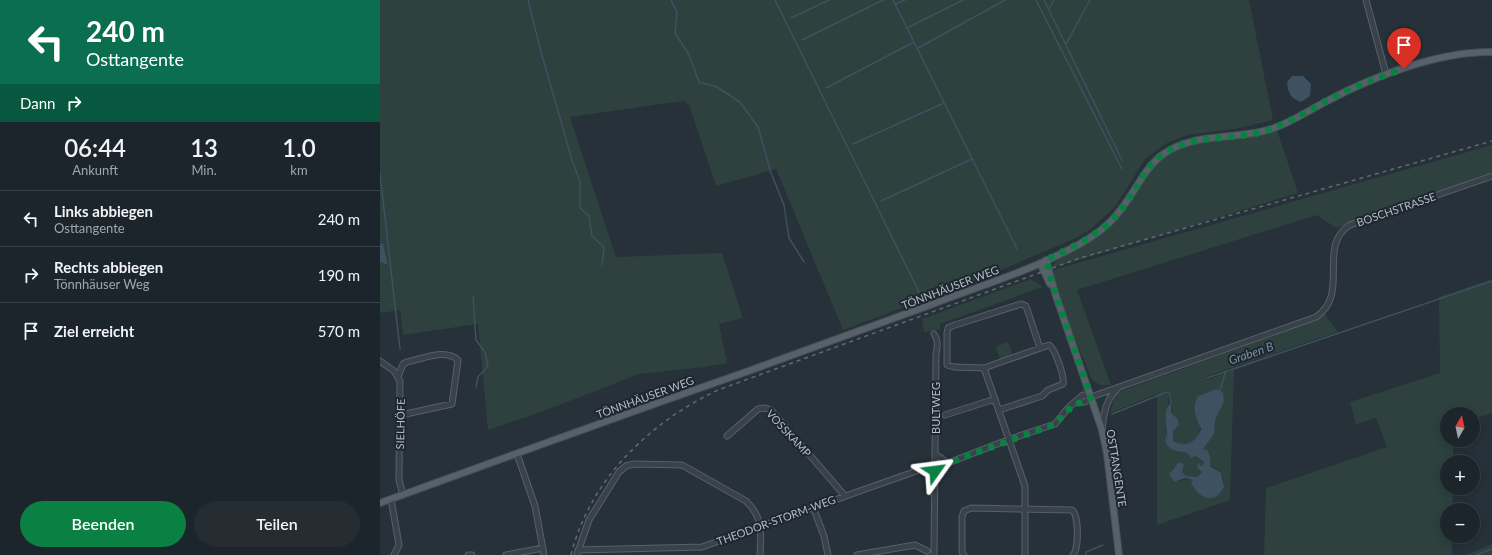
<!DOCTYPE html>
<html lang="de">
<meta charset="utf-8">
<style>
:root{--surface:#1c252b;--page:#252d33;--text:#f1f3f6;--muted:#a0a5a9;--line:#3a4247;--accent:#0b8043}
body{margin:0;font-family:Lato,sans-serif;background:var(--page);color:var(--text);height:100vh;display:flex;flex-direction:column;font-size:15px;white-space:nowrap}
*{box-sizing:border-box;margin:0}
p{font-size:13px;color:var(--muted)}
.icon{flex:none;width:22px;height:22px;fill:none;stroke:currentColor;stroke-width:2;stroke-linecap:round;stroke-linejoin:round}
.map{position:relative;flex:1;overflow:hidden}
.sheet{display:flex;flex-direction:column;background:var(--surface);width:380px}
.sheet>*{flex:none}
.banner{background:#0b6e4f;color:#fff;overflow:hidden}
.needle{width:26px;rotate:9deg}
.controls{position:absolute;left:1060px;top:407px;display:grid;gap:8px}
.controls a{display:grid;place-items:center;width:40px;height:40px;border-radius:50%;background:var(--surface);box-shadow:0 2px 10px #0003,0 0 0 1px var(--line);font-size:20px}
.pin{position:absolute;display:grid;place-items:center;width:34px;height:34px;color:#fff;margin:-41px -17px;border-radius:50% 50% 50% 0;rotate:-45deg;box-shadow:0 0 4px #0007}
.pin .icon{rotate:45deg}
.me{position:absolute;width:44px;margin:-22px;rotate:59deg;stroke-linejoin:round;filter:drop-shadow(0 0 3px #0008)}
.turn{display:flex;align-items:center;gap:14px;height:84px;padding:0 20px;font-size:18px}
.turn .icon{width:52px;height:52px;stroke-width:2.5}
.turn b{display:block;font-size:28px;line-height:34px}
.then{display:flex;align-items:center;height:38px;padding:0 20px;background:#0003;gap:8px;font-size:15px}
.eta{display:flex;justify-content:space-evenly;align-items:center;height:68px;text-align:center}
.eta b{font-size:24px;font-weight:600;line-height:28px}
.cta{display:flex;gap:8px;margin-top:auto;padding:8px 20px}
.cta a{flex:1;height:46px;border-radius:24px;background:var(--accent);color:#fff;font-size:16px;font-weight:600;line-height:46px;text-align:center}
.cta a+a{background:var(--page);color:var(--text)}
ul{padding:0;list-style:none}
li{display:flex;align-items:center;gap:12px;height:56px;padding:0 20px;border-top:1px solid var(--line)}
li div{flex:1}
li b{display:block;font-size:15px}
li em{font-style:normal}
main{display:flex;flex:1;min-height:0}
.map>svg:first-child{display:block}
</style>
<main>
<section class="sheet">
<div class="banner">
<div class="turn"><svg class="icon" aria-label="left" viewBox="0 0 24 24"><path d="M17 20v-9H6M10 6l-5 5 5 5"/></svg><div><b>240 m</b>Osttangente</div></div>
<div class="then">Dann<svg class="icon" aria-label="right" viewBox="0 0 24 24"><path d="M7 20v-9h11M14 6l5 5-5 5"/></svg></div>
</div>
<div class="eta">
<div><b>06:44</b><p>Ankunft</p></div>
<div><b>13</b><p>Min.</p></div>
<div><b>1.0</b><p>km</p></div>
</div>
<ul>
<li><svg class="icon" aria-label="left" viewBox="0 0 24 24"><path d="M17 20v-9H6M10 6l-5 5 5 5"/></svg><div><b>Links abbiegen</b><p>Osttangente</p></div><em>240 m</em></li>
<li><svg class="icon" aria-label="right" viewBox="0 0 24 24"><path d="M7 20v-9h11M14 6l5 5-5 5"/></svg><div><b>Rechts abbiegen</b><p>Tönnhäuser Weg</p></div><em>190 m</em></li>
<li><svg class="icon" aria-label="arrive" viewBox="0 0 24 24"><path d="M6 21V4h12l-3 4 3 4H6"/></svg><div><b>Ziel erreicht</b></div><em>570 m</em></li>
</ul>
<div class="cta"><a>Beenden</a><a>Teilen</a></div>
</section>
<div class="map">
<svg width="1112" height="555" viewBox="0 0 1112 555">
<rect width="100%" height="100%" fill="#263139"/>
<path fill="#2e413e" fill-rule="evenodd" d="M0 0H869L893 120 855 129 807 135 787 143 765 159 735 207 711 229 696 238 602 278 463 330 396 169 336 186 309 105 303 101 190 117 236 257 342 253 363 318 339 324 347 363 325 367 259 374 164 411 108 430 98 324 23 335 20 310 0 313V262L8 265 3 243 0 244Z
M897 130 918 193 672 268C674 256 710 243 721 234 740 218 750 192 767 173 798 137 852 137 897 130Z
M1112 145V172L956 228 937 215 697 290 731 385H720L712 380 686 317 673 270Z
M651 279 663 287 560 324V330L544 332 542 319Z
M1112 279V413L1093 419V414H1067V440H1073V462H1067V488H1073L1072 510H1067V536H1072V555H884L886 488 1007 447 996 418 976 424 970 402 1060 373 1059 297Z
M944 313 958 332 825 377 826 380 854 370 850 500 777 525V394L730 413 736 393 937 320ZM836 389 841 405 839 413 822 450 830 466C839 469 841 473 844 481 830 481 805 477 794 482L792 469 797 466 802 469V473L806 476 817 477 822 472 821 466 823 465 824 462 816 456 811 458 807 453 799 452 785 440 787 433 786 414 790 396 786 391 792 397 791 413 798 419 799 423 793 431 792 440 794 443C829 450 820 418 818 396Z
M628 342 633 355 620 359 615 347Z
M1112 544V555H1086Z"/>
<path fill="#3d5160" d="M912 76H923L931 84 930 96 921 102C910 98 908 93 907 82Z
M3 243 8 265 0 262V244Z
M836 389 843 392 844 401 835 421 834 434 823 449 827 450 830 457V466L841 473 844 487C834 506 819 498 811 483L813 480 805 478 794 482 789 474 799 462 804 464 802 472 806 476 817 477 822 472 817 468 818 463 821 466 823 465 824 462 816 456 811 458 807 453C800 452 792 451 787 445 783 440 787 437 787 433 786 423 783 410 791 402V413L798 419 799 425 793 431V441C805 448 817 442 821 429 816 417 811 409 818 396Z"/>
<g fill="none" stroke-linecap="round" stroke-linejoin="round">
<path stroke="#3d5160" stroke-width="1.5" d="M148 0 161 52 192 160 200 182V208L209 216 212 236 224 247 222 265
M291 0 297 12 295 33 309 55 319 82 337 87 360 102 378 127 391 173 404 205 409 238 424 262
M395 0 543 300
M513 0 637 249
M656 0 742 169
M664 0 742 160
M516 4 525 0
M669 9 674 0
M411 18 449 0
M527 28 583 0
M422 40 503 0
M686 44 710 0
M538 48 625 0
M446 88 534 42
M473 144 564 103
M0 174 20 349
M501 201 592 159
M93 296 96 340 105 352 108 366 98 377 96 387
M827 378 1112 281
M839 393 846 371
M732 414 787 392 790 394 791 403
M706 555V552L723 545
M1096 555 1112 549"/>
<defs>
<path id="minor" d="M986 0 1006 74
M0 361 14 371 20 381 19 480 23 495
M604 368 669 345C675 348 685 378 683 384L668 390 662 396 619 410
M18 377 23 364 27 362C43 359 65 348 78 360L72 404 21 415
M694 403 705 402 711 397 936 317C971 294 936 246 970 225L1112 176
M565 415 615 399
M722 429C724 414 725 401 737 389
M347 436 378 409 385 408 391 410 465 496
M137 454 155 506 164 555
M555 454 568 463
M555 468 630 439 675 424 688 408 703 395 711 397
M11 499 19 545 14 555
M433 507 444 536 448 555
M198 550 322 547 542 469
M88 555H92
M126 555 163 548
M197 555 209 520 239 472 246 466 254 464 302 465 366 501C384 519 381 532 380 555
M477 555 535 545 547 551
M554 555 556 355C557 347 559 341 554 334
M584 555 582 552V517L584 511 591 508 692 510C699 515 699 549 693 555
M645 555V486L604 368 574 367 567 365V333L568 328 572 326 641 304 646 306 660 348"/>
<path id="major" d="M666 260 676 296 722 430 727 454 739 555
M660 263 670 284
M0 503C121 459 242 415 363 373 427 350 490 327 553 304 591 289 631 277 668 260 695 247 724 234 742 208 756 190 764 169 782 155 814 131 858 141 894 128 914 121 931 109 949 100 994 76 1060 51 1112 52"/>
</defs>
<use href="#minor" stroke="#576068" stroke-width="7"/>
<use href="#major" stroke="#454e56" stroke-width="8"/>
<use href="#minor" stroke="#39424a" stroke-width="5"/>
<use href="#major" stroke="#57616a" stroke-width="6"/>
<path stroke="#606a73" stroke-width="1.5" stroke-dasharray="4 4" stroke-linecap="butt" d="M191 555C210 479 270 422 338 390L700 258 1112 141"/>
</g>
<g fill="none" stroke-linecap="round" stroke-linejoin="round">
<path stroke="#0b8043" stroke-width="7" stroke-dasharray="0 12.6" d="M555 471V468L568 463 675 424 694 404 705 402 711 397 676 296 666 260C694 246 721 235 741 210 756 191 763 168 783 154 810 135 846 140 877 133 903 127 925 112 948 100 973 87 998 77 1024 69"/>
</g>
<g text-anchor="middle" dominant-baseline="central" stroke-width="4" stroke-linejoin="round" paint-order="stroke">
<g font-size="11" fill="#b5bdc5" stroke="#1e272f">
<text transform="translate(1016 209) rotate(-19)">BOSCHSTRASSE</text>
<text transform="translate(570 287) rotate(-21)">TÖNNHÄUSER WEG</text>
<text transform="translate(265 397) rotate(-20)">TÖNNHÄUSER WEG</text>
<text transform="translate(555 408) rotate(-90)">BULTWEG</text>
<text transform="translate(20 424) rotate(-89)">SIELHÖFE</text>
<text transform="translate(409 433) rotate(47)">VOSSKAMP</text>
<text transform="translate(737 468) rotate(81)">OSTTANGENTE</text>
<text transform="translate(396 520) rotate(-20)">THEODOR-STORM-WEG</text>
</g>
<g font-size="12" font-style="italic" fill="#7992a5" stroke="#1e272f">
<text transform="translate(871 353) rotate(-19)">Graben B</text>
</g>
</g>
</svg>
<div class="controls">
<a><svg class="needle" viewBox="-14 -14 28 28"><path d="M0-13l5 13h-10z" fill="#e53935"/><path d="M0 13l5-13h-10z" fill="#a0a5a9"/></svg></a>
<a>+</a>
<a>−</a>
</div>
<div class="pin" style="left:1024px;top:69px;background:#d93025"><svg class="icon" aria-label="arrive" viewBox="0 0 24 24"><path d="M6 21V4h12l-3 4 3 4H6"/></svg></div>
<svg class="me" style="left:555px;top:471px" viewBox="-20 -20 40 40"><path d="M0-17L14 15 0 8-14 15z" fill="#0b8043" stroke="#fff" stroke-width="4"/></svg>
</div>
</main>
